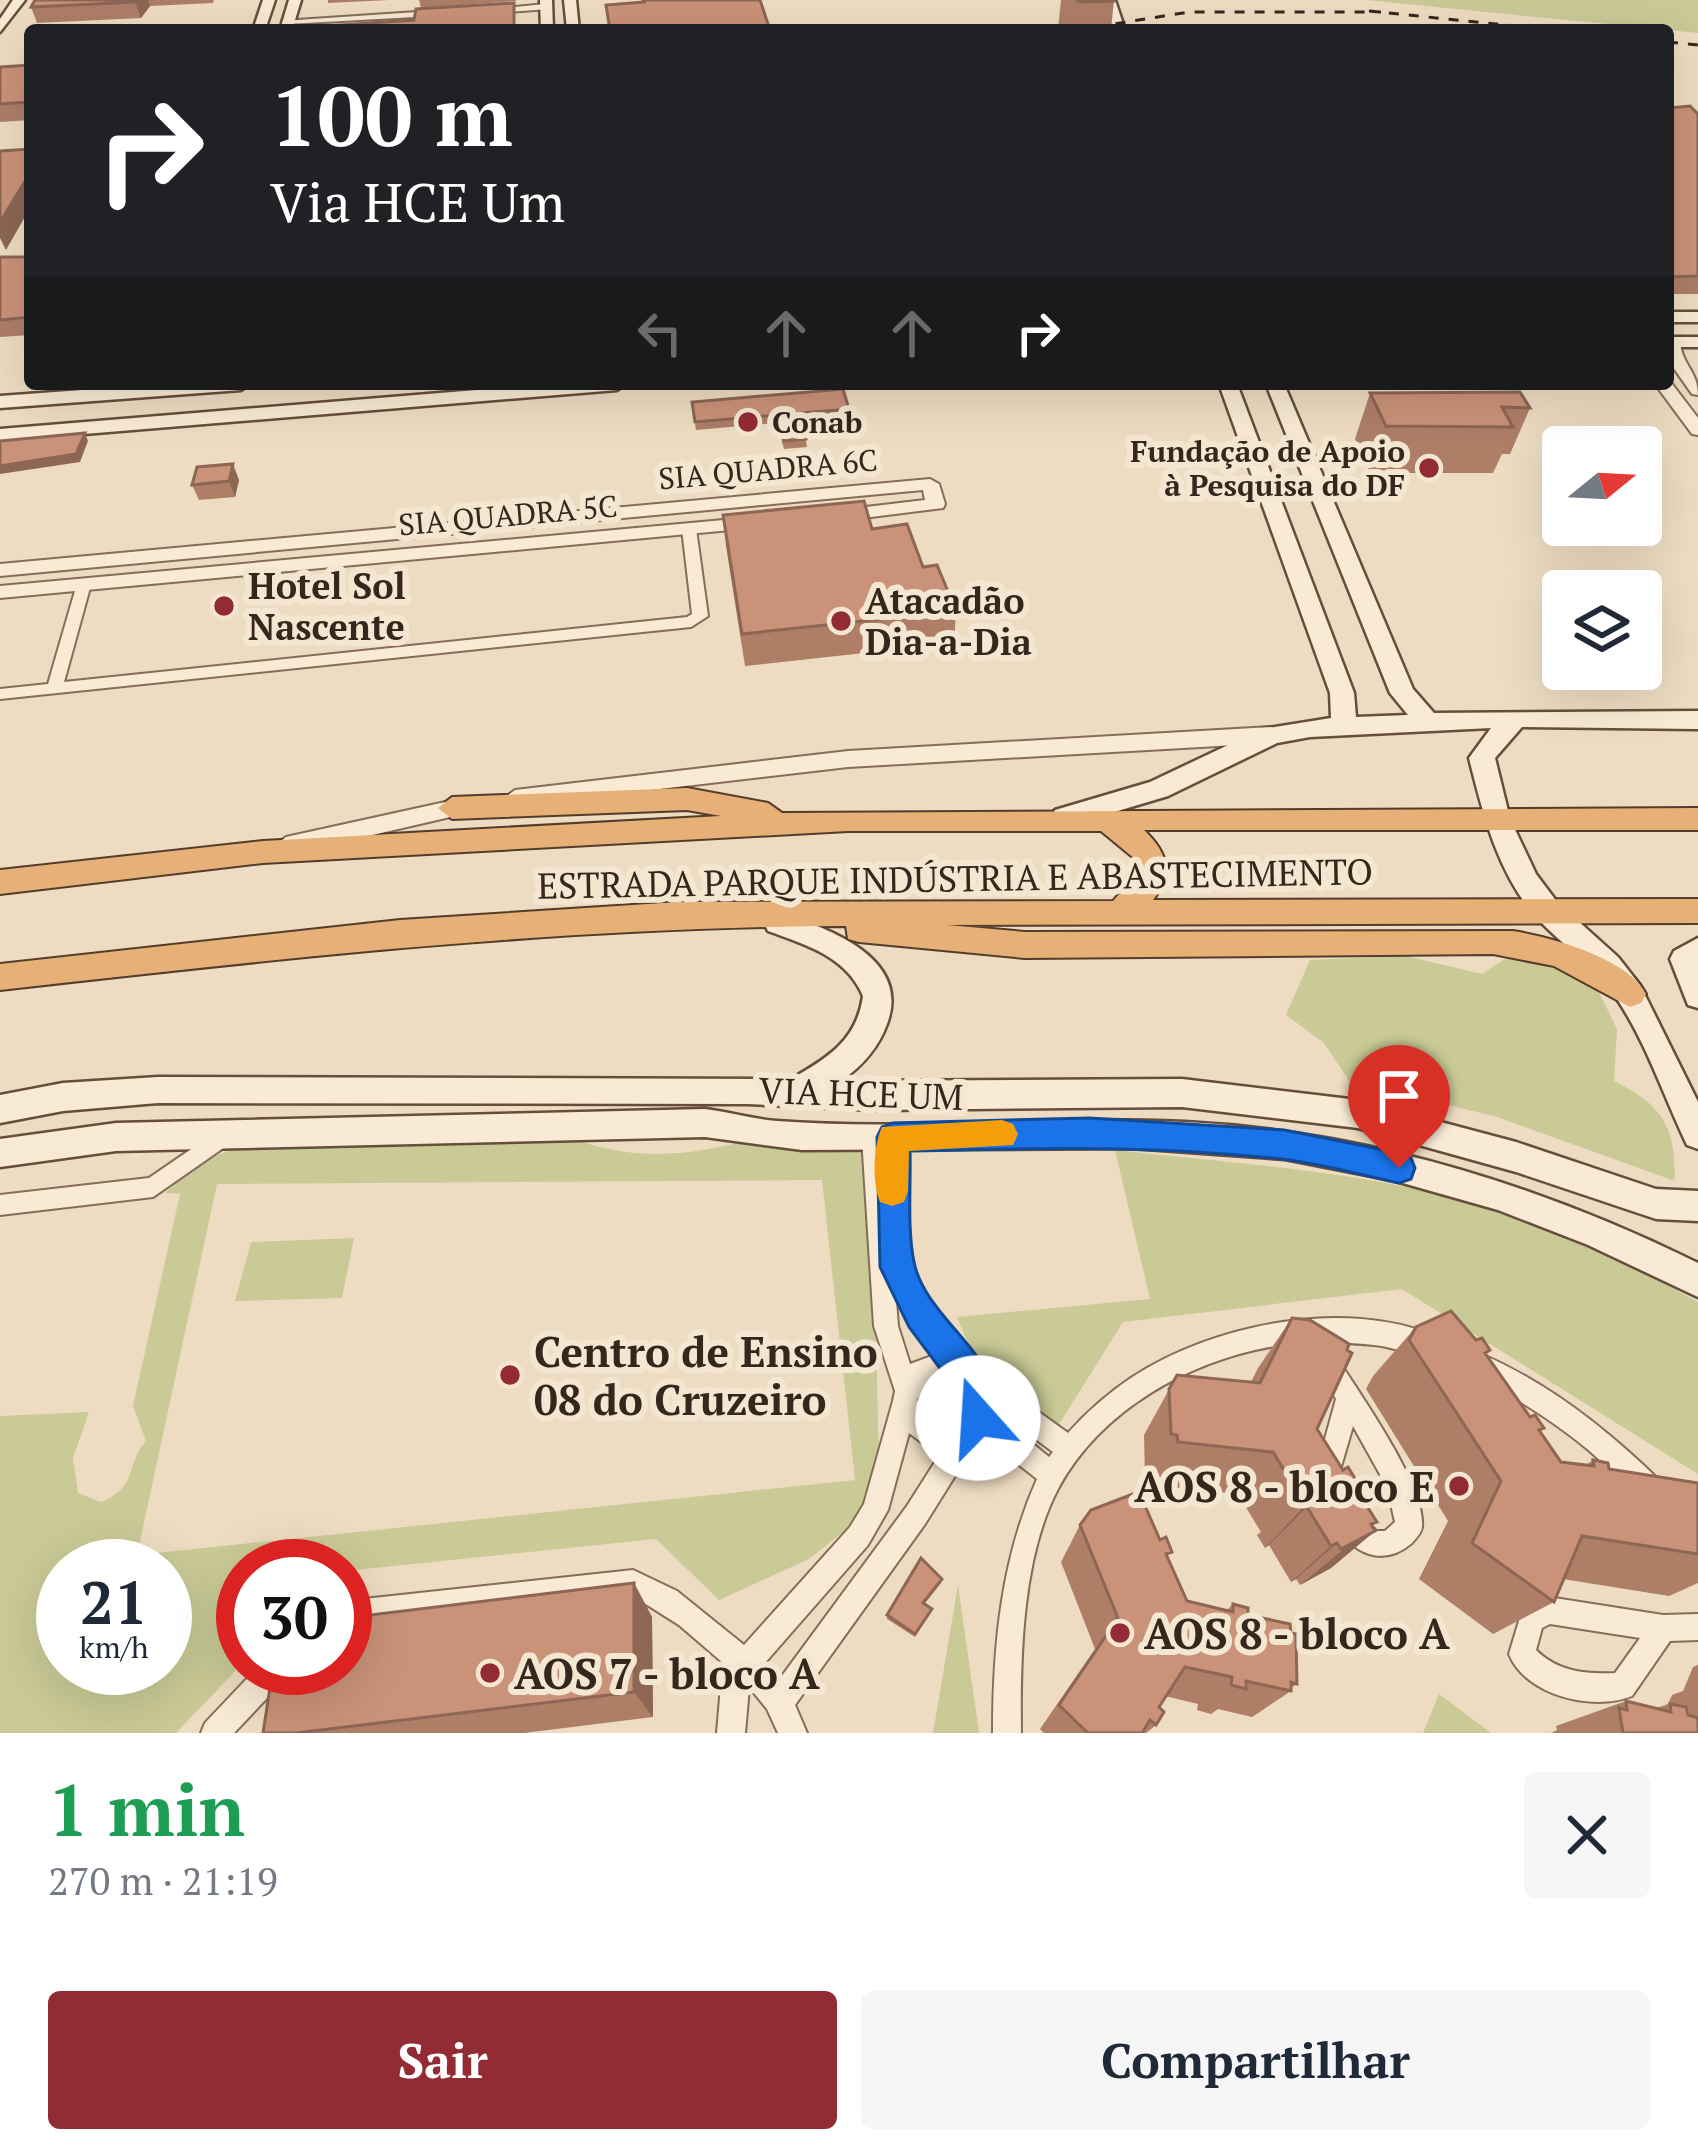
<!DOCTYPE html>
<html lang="pt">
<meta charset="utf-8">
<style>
:root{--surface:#fff;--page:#f6f6f7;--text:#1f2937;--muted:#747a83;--accent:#932b35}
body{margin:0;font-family:"PT Serif",serif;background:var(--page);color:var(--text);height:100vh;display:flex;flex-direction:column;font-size:45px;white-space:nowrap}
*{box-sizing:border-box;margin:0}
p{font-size:39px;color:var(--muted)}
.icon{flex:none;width:66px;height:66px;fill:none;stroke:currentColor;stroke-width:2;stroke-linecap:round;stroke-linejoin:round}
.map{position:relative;height:1733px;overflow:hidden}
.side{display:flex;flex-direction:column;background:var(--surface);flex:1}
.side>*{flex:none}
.banner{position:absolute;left:24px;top:24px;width:1650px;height:366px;border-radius:12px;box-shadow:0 12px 48px #0002;background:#202124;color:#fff;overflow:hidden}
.needle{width:78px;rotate:72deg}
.fabs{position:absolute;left:1542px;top:426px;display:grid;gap:24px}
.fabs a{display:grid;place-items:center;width:120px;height:120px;border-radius:12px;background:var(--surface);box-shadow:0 12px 48px #0002;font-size:60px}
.speed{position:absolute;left:36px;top:1539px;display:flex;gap:24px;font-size:60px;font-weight:700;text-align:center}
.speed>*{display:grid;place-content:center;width:156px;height:156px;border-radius:50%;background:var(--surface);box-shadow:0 12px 48px #0002;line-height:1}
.speed small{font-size:30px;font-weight:400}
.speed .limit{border:18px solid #d22;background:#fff;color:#111}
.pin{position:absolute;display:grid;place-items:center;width:102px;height:102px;color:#fff;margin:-123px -51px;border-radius:50% 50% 50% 0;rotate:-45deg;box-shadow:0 0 12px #0007}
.pin .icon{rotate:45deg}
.me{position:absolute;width:132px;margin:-66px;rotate:341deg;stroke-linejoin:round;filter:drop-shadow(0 0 9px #0008)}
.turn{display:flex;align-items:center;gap:42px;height:252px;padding:0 48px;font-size:54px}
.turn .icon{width:156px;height:156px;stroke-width:2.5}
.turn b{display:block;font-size:84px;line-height:102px}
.lanes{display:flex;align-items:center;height:114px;padding:0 48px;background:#0003;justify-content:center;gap:60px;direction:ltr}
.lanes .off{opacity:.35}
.round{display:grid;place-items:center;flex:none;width:126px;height:126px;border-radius:12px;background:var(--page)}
.headline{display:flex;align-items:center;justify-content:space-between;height:204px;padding:0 48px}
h1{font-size:72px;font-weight:600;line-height:90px;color:#1e9e55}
.primary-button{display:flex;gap:24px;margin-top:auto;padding:24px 48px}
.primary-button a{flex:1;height:138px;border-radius:12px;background:var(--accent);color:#fff;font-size:48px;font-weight:600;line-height:138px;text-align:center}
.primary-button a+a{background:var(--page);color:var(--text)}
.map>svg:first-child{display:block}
</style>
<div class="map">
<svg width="1698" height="1733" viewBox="0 0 1698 1733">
<rect width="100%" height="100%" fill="#eddcc1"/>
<path fill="#c9ca96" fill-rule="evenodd" d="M1365 0H1698V33Z
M1406 956 1482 974 1508 957 1561 968 1594 982 1617 1029 1614 1081C1664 1106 1675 1126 1675 1181L1494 1116 1350 1082 1324 1043 1286 1015 1310 960Z
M759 1137 872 1148 879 1470 861 1518 809 1559 719 1600 656 1539 345 1571V1566H243V1663L176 1733H0V1416L89 1412 73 1458 78 1493 101 1502C140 1486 124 1465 146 1441L133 1406 180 1194 165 1193 200 1163 241 1145 580 1141C640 1162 698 1155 759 1137ZM822 1180 855 1480 137 1555 217 1184ZM63 1566H165V1668H63Z
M1115 1150C1227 1163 1344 1169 1452 1198 1532 1220 1626 1261 1698 1302V1474L1402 1289 1123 1322 1051 1437C1001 1399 980 1375 957 1317L1150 1299Z
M354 1238 342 1298 235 1301 251 1242Z
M958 1585 979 1733H933Z
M1439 1694 1491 1733H1423Z"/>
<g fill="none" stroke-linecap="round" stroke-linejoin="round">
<defs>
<path id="minor" d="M689 525 696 529 708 616 691 627 0 699V689L48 684 77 584 84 579 91 584 64 682 687 617 692 614 682 529Z
M222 1128 229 1130 233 1137 229 1144 153 1197 0 1215V1195L149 1178Z
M873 1128 880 1130 883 1136 886 1130 893 1128 900 1130 904 1137 901 1220 905 1252 912 1276 980 1370 1068 1433C1087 1412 1107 1394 1131 1378 1212 1324 1344 1298 1436 1336L1440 1344 1436 1352C1418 1360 1393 1346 1374 1345 1343 1342 1312 1341 1282 1345 1193 1358 1101 1409 1058 1489 1022 1557 1020 1657 1021 1733H993C993 1646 1001 1560 1037 1479L1014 1461 975 1444 925 1524 795 1705 807 1733H778L767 1709 749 1687 745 1733H717L721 1686 729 1668 679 1625 633 1596 345 1627V1601L633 1570 677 1591 744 1645 850 1527 864 1504 893 1401 895 1391 874 1326 862 1137 866 1130ZM895 1288 940 1353 910 1364 898 1326ZM945 1377 960 1381 968 1401 963 1420 947 1427 930 1421 917 1400 928 1381ZM991 1406 1053 1452 1049 1457 1032 1443 987 1424ZM909 1433 925 1445 942 1451 907 1506 779 1680 764 1664 868 1545 888 1510Z
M1329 1354 1337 1358C1359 1393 1426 1486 1422 1527 1421 1534 1416 1538 1412 1543 1383 1568 1350 1554 1336 1521L1340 1512 1349 1508 1358 1512 1376 1531H1385L1395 1522 1387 1487 1353 1426 1336 1484 1327 1487 1318 1484 1315 1475 1336 1399 1317 1366 1321 1358Z
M1481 1354C1549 1383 1609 1431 1661 1482L1665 1491 1661 1500 1652 1504C1630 1494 1606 1464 1586 1448 1551 1419 1512 1396 1473 1374L1469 1366 1473 1358Z
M1548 1597 1663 1615 1698 1614V1640L1670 1641 1632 1696C1593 1712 1525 1695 1509 1654L1522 1611ZM1550 1624 1640 1638 1615 1673C1585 1674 1558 1672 1536 1650L1542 1628Z
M257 1668H290L286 1678 234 1733H201L205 1723Z"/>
<path id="tertiary" d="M545 4 549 9 482 14 477 11Z
M447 10 451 15 288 24 282 21Z
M1668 338 1680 342C1682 365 1698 371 1698 395L1692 394 1668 360Z
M1669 380 1698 418V435L1692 434 1655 384H1668Z
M930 479 939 484 945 504 943 508 839 521 832 519V511L925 500 923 490 0 576V564Z
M756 517 765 523 763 527 0 598V586Z
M1271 727 1282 735 1271 743 848 767 515 806 504 798 515 790 848 751Z
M468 797 476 799 480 805 476 811 286 855 274 846 286 837Z"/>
<path id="secondary" d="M13 0H25L0 32V19Z
M263 0H275L265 30H253Z
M289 0H301L292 30H280Z
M540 0H552L553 30H541Z
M564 0H576L579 30H567Z
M1103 0H1115L1125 30H1113Z
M1668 312H1698V322H1668Z
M1668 337H1698V347H1668Z
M165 384H250L241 390 0 408V396Z
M549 384H626L617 390 0 441V429Z
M1219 384H1237L1354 693 1356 717 1408 715 1390 693 1266 384H1284L1413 689 1434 713 1698 711V729L1522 727 1495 758 1510 819 1536 874 1557 902 1618 957 1640 985 1698 1102V1149L1687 1145C1664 1097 1645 1039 1615 996 1593 965 1562 945 1537 918 1498 874 1483 814 1469 758L1491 728 1310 737 1277 743 1168 796 1064 827 1055 824 1051 817 1055 810 1150 782 1262 729 1331 718 1330 693Z
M778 912C827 928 912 957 887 1024 878 1049 862 1066 841 1081L1182 1079 1358 1100 1516 1142 1656 1189 1698 1191V1221L1656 1219 1516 1172 1358 1128 1182 1107 875 1110 748 1104 158 1103 63 1111 0 1123V1095L63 1083 158 1077 791 1079C828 1058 857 1040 863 996 846 956 806 945 768 931L764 923 768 915Z
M1698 938V1008L1688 1005 1670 959 1674 951Z
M705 1109C729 1112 752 1119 777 1121 912 1131 1049 1115 1185 1122 1365 1131 1537 1184 1698 1263V1297L1588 1245 1498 1210 1392 1180 1285 1159 1132 1148 802 1150 705 1137 116 1151 0 1167V1139L116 1123Z"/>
<path id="trunk" d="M687 788 768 803 782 813 1698 808V830H1144C1168 853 1174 874 1153 900L1698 899V923L947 925 1025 932 1513 931C1550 937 1628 958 1646 994L1641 1003 1630 1007 1554 966 1493 954 1025 958 859 942 848 939 846 926C561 927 282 958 0 990V964L400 920 679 902 1113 901 1138 873 1135 859 1101 831H848L263 863 0 894V870L263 841 721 816 687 810 452 819 438 808 452 797Z"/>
</defs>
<use href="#minor" stroke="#866d59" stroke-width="4"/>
<use href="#tertiary" stroke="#866d59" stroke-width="4"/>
<use href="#secondary" stroke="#674e3c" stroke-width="5"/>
<use href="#trunk" stroke="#533c2d" stroke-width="4"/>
<use href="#minor" fill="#f8ead4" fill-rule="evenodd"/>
<use href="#tertiary" fill="#f8ead4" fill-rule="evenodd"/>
<use href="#secondary" fill="#f8ead4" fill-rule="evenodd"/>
<use href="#trunk" fill="#e6b076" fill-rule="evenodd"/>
<path stroke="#36271d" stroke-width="3" stroke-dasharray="10 10" stroke-linecap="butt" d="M1369 11 1554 30
M1076 30 1189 12H1381
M1668 42 1698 45"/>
</g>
<path fill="#ae7e67" d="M35 0H214L213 3 150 6 141 18 37 23 31 7Z
M328 0H389L328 3Z
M419 0H516V1L421 8Z
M1061 0H1114L1111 30H1058Z
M30 65V120L0 122V67Z
M1668 108 1698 114V294H1668Z
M0 257H30V335L0 337Z
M1370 393 1530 408 1510 454H1502L1493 473H1370L1355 439Z
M692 402 849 409V416L803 420 807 447 784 449 777 423 696 430Z
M239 480 235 497 199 500 192 485Z
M723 515 872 529 923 567 956 611 954 643 745 666 726 546Z
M1292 1318 1317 1429 1352 1484 1375 1531 1331 1568 1300 1585 1296 1579 1291 1582 1269 1545 1265 1548 1257 1535 1261 1532 1238 1494 1151 1485V1478L1145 1477 1144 1435 1177 1375 1251 1382 1258 1368Z
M1416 1327 1476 1340 1490 1350 1486 1354 1561 1462 1586 1465 1593 1460 1609 1469 1698 1483V1583L1669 1596 1563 1579 1554 1602 1493 1634 1419 1579 1448 1521 1366 1389 1373 1376Z
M1080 1525 1168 1557 1187 1601 1227 1610 1233 1604 1248 1615 1297 1684 1291 1688V1691L1252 1717 1218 1709 1211 1714 1197 1710 1198 1704 1165 1696 1159 1707 1156 1725 1146 1733H1044L1040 1729 1095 1649 1061 1562Z
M634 1583 652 1617 653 1717 524 1733H263Z
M941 1583 924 1604 932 1609 931 1612 915 1637 887 1619V1615Z
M1698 1665V1733H1551L1557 1730 1556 1726 1626 1701 1657 1708 1668 1704 1672 1695 1683 1691 1693 1667Z"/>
<path fill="#8d6654" d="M137 0H148L150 6 141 18 135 2Z
M30 173V208L6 250 0 238V222Z
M85 433 88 441 80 462 0 474V466Z
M233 464 239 480 235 497 229 481Z
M1307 1507 1269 1545 1265 1548 1302 1509Z
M1377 1522 1351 1544 1375 1531 1331 1568 1300 1585Z
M1337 1543 1296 1579 1291 1582 1331 1546Z
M634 1583 652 1617 653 1717 634 1692Z"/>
<path fill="#ca9278" stroke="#8d6654" stroke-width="3" d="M35 0H137L135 2 31 7Z
M643 0H760L770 30H610L606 5 644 2Z
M1076 0H1114V1L1082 2Z
M514 3V28L478 30H311L312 27 414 20 416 9Z
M30 65V102L0 104V67Z
M1690 106 1698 114V276L1668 277V108Z
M30 149V173L0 222V151Z
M0 257H30V317L0 320Z
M843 389 849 409 801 413 806 439 784 441 777 415 695 422 692 402Z
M1520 392 1530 408 1502 407 1513 427 1386 426 1370 393Z
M85 433 76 454 0 466V441Z
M233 464 229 481 192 485 197 467Z
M864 501 872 529 907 524 923 567 937 565 956 611 742 634 723 515Z
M1451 1311 1476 1340 1482 1338 1490 1350 1485 1353 1530 1417 1535 1415 1544 1428 1539 1430 1561 1462 1594 1466 1593 1460 1608 1463 1609 1469 1698 1483V1554L1582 1536 1554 1602 1472 1543 1501 1481 1409 1340 1416 1327Z
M1292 1318 1310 1320 1349 1344 1347 1350 1352 1353 1317 1429 1343 1470 1348 1467 1356 1480 1352 1483 1377 1522 1371 1524 1375 1531 1341 1549 1337 1543 1331 1546 1307 1507 1302 1509 1294 1496 1298 1493 1273 1452 1178 1442 1177 1435 1171 1434 1169 1389 1177 1375 1260 1383Z
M1133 1494 1136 1501 1142 1499 1160 1540 1166 1537 1172 1552 1166 1554 1187 1601 1233 1612V1604L1248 1608V1615L1290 1624 1291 1633 1296 1634 1297 1684 1291 1682V1691L1246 1681V1689L1231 1685 1232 1677 1185 1667 1159 1707 1164 1712 1156 1725 1150 1720 1142 1733H1088L1059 1705 1118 1618 1080 1525 1091 1510Z
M921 1558 942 1579 923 1603 932 1609 915 1634 887 1615Z
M634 1583V1692L296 1733H263L273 1668H345V1618Z
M1626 1701 1671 1712 1670 1704 1686 1707 1688 1715 1698 1718V1733H1623L1619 1708 1627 1710Z"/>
<path fill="#1a73e8" stroke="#114b97" stroke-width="3" d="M1089 1118 1284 1130 1399 1153 1411 1158 1415 1168 1411 1179 1399 1183C1360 1175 1320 1163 1281 1159 1157 1145 1034 1148 910 1151 911 1187 907 1227 914 1262 926 1324 1019 1363 991 1431L978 1436 965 1431 960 1395 909 1327 880 1267 877 1137 882 1127 893 1123Z"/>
<path fill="#f59e0b" d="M1002 1120 1013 1124 1018 1134 1013 1145 909 1151 908 1191 904 1202 892 1206 880 1202C872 1182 873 1146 882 1127Z"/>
<g fill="#932b35" stroke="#f4e7d1" stroke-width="4.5">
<circle cx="748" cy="422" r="12"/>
<circle cx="1429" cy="468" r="12"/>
<circle cx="224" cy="606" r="12"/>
<circle cx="841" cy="621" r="12"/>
<circle cx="510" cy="1375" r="12"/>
<circle cx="1459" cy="1486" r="12"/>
<circle cx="1120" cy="1633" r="12"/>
<circle cx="490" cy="1673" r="12"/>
</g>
<g text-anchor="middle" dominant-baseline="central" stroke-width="12" stroke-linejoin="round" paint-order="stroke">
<g font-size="30" font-weight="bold" fill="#36271d" stroke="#f4e7d1" text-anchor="start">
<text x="772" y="422">Conab</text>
<text x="1405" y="451" text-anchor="end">Fundação de Apoio<tspan x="1405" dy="34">à Pesquisa do DF</tspan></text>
</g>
<g font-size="30" fill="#36271d" stroke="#f4e7d1">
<text transform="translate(768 469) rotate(-5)">SIA QUADRA 6C</text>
<text transform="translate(508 515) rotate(-5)">SIA QUADRA 5C</text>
</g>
<g font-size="36" font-weight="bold" fill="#36271d" stroke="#f4e7d1" text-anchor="start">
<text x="248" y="585">Hotel Sol<tspan x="248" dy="41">Nascente</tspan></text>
<text x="865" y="600">Atacadão<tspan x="865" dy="41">Dia-a-Dia</tspan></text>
</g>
<g font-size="36" fill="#36271d" stroke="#f4e7d1">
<text transform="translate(955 878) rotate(-1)">ESTRADA PARQUE INDÚSTRIA E ABASTECIMENTO</text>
<text transform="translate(861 1093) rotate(2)">VIA HCE UM</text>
</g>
<g font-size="42" font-weight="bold" fill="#36271d" stroke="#f4e7d1" text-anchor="start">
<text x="534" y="1351">Centro de Ensino<tspan x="534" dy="48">08 do Cruzeiro</tspan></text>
<text x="1435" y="1486" text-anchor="end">AOS 8 - bloco E</text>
<text x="1144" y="1633">AOS 8 - bloco A</text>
<text x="514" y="1673">AOS 7 - bloco A</text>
</g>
</g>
</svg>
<div class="fabs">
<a><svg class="needle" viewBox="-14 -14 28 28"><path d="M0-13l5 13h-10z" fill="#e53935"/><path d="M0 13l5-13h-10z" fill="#747a83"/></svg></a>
<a><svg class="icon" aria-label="layers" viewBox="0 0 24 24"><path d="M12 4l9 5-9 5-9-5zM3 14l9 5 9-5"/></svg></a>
</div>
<div class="speed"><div>21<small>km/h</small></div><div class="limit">30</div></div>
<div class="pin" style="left:1399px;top:1168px;background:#d93025"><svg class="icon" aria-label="arrive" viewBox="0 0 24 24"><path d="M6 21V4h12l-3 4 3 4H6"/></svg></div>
<svg class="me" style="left:978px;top:1418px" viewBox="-20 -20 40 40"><circle r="19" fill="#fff"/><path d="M0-13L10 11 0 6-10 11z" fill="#1a73e8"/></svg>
<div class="banner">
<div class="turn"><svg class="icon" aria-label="right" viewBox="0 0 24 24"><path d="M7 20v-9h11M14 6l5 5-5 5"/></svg><div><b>100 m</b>Via HCE Um</div></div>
<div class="lanes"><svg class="icon off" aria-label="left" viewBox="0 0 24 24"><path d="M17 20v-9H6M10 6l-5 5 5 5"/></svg><svg class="icon off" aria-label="ahead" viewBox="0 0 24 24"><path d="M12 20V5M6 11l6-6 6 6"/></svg><svg class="icon off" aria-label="ahead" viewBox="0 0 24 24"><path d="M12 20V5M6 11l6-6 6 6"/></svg><svg class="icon" aria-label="right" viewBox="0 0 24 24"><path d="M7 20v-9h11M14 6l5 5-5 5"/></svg></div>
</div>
</div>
<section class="side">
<div class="headline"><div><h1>1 min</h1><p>270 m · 21:19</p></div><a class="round"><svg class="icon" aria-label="close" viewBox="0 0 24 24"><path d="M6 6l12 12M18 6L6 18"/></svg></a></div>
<div class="primary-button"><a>Sair</a><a>Compartilhar</a></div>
</section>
